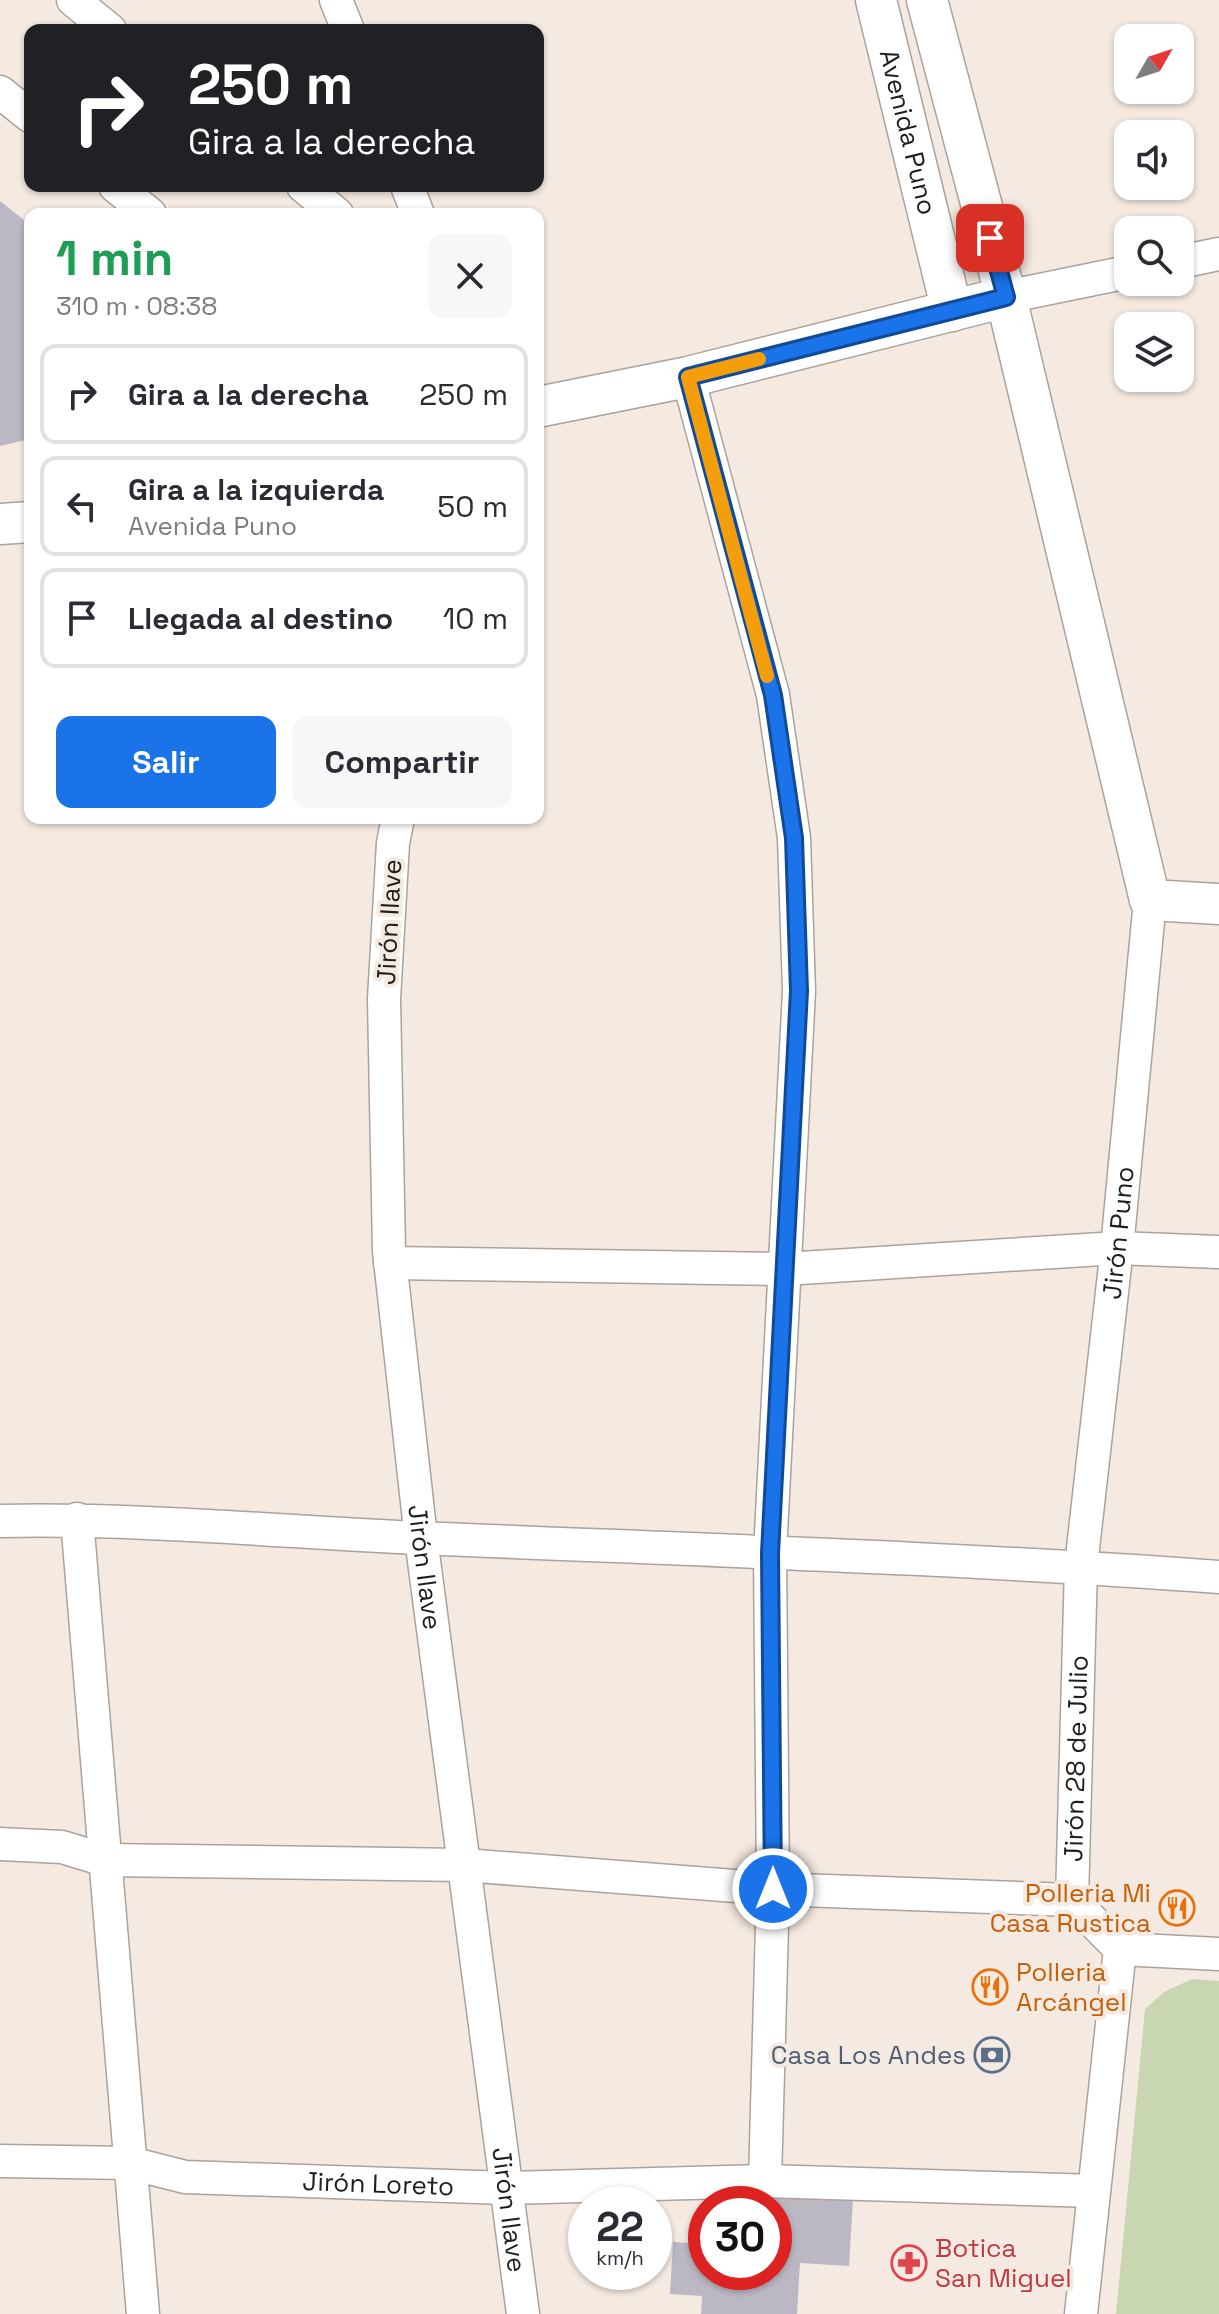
<!DOCTYPE html>
<html lang="es">
<meta charset="utf-8">
<style>
:root{--surface:#fff;--page:#f7f7f7;--text:#2b2b33;--muted:#7c7c81;--line:#e1e1e2;--accent:#1a73e8}
body{margin:0;font-family:"Space Grotesk",sans-serif;background:var(--page);color:var(--text);height:100vh;display:flex;flex-direction:column;font-size:30px;white-space:nowrap}
*{box-sizing:border-box;margin:0}
p{font-size:26px;color:var(--muted)}
.icon{flex:none;width:44px;height:44px;fill:none;stroke:currentColor;stroke-width:2;stroke-linecap:round;stroke-linejoin:round}
.map{position:relative;flex:1;overflow:hidden}
.details{position:absolute;left:24px;top:208px;width:520px;height:616px;display:flex;flex-direction:column;background:var(--surface);border-radius:16px;box-shadow:0 2px 6px #0004}
.details>*{flex:none}
.hud{position:absolute;left:24px;top:24px;width:520px;height:168px;border-radius:16px;box-shadow:0 2px 6px #0004;background:#202124;color:#fff;overflow:hidden}
.needle{width:52px;rotate:51deg}
.fabs{position:absolute;left:1114px;top:24px;display:grid;gap:16px}
.fabs a{display:grid;place-items:center;width:80px;height:80px;border-radius:16px;background:var(--surface);box-shadow:0 2px 6px #0004;font-size:40px}
.speed{position:absolute;left:568px;top:2186px;display:flex;gap:16px;font-size:40px;font-weight:700;text-align:center}
.speed>*{display:grid;place-content:center;width:104px;height:104px;border-radius:50%;background:var(--surface);box-shadow:0 2px 6px #0004;line-height:1}
.speed small{font-size:20px;font-weight:400}
.speed .limit{border:12px solid #d22;background:#fff;color:#111}
.pin{position:absolute;display:grid;place-items:center;width:68px;height:68px;color:#fff;margin:-34px;border-radius:16px;box-shadow:0 4px 12px #0006}
.me{position:absolute;width:88px;margin:-44px;rotate:0deg;stroke-linejoin:round;filter:drop-shadow(0 0 6px #0008)}
.turn{display:flex;align-items:center;gap:28px;height:168px;padding:0 32px;font-size:36px}
.turn .icon{width:104px;height:104px;stroke-width:2.5}
.turn b{display:block;font-size:56px;line-height:68px}
.round{display:grid;place-items:center;flex:none;width:84px;height:84px;border-radius:16px;background:var(--page)}
.headline{display:flex;align-items:center;justify-content:space-between;height:136px;padding:0 32px}
h1{font-size:48px;font-weight:800;line-height:60px;color:#1e9e55}
.primary-button{display:flex;gap:16px;margin-top:auto;padding:16px 32px}
.primary-button a{flex:1;height:92px;border-radius:16px;background:var(--accent);color:#fff;font-size:32px;font-weight:800;line-height:92px;text-align:center}
.primary-button a+a{background:var(--page);color:var(--text)}
ul{padding:0;list-style:none}
li{display:flex;align-items:center;gap:24px;height:100px;margin:0 16px 12px;padding:0 16px;border:4px solid var(--line);border-radius:16px}
li div{flex:1}
li b{display:block;font-size:30px}
li em{font-style:normal}
.map>svg:first-child{display:block}
</style>
<div class="map">
<svg width="1219" height="2314" viewBox="0 0 1219 2314">
<rect width="100%" height="100%" fill="#f5eae1"/>
<path fill="#c9d6b2" d="M1192 1979 1219 1981V2314H1116L1145 2009 1164 1992Z"/>
<path fill="#bbb8c4" d="M0 201 30 225V439L0 446Z
M709 2191 853 2199 849 2266 800 2263 797 2314H701L702 2296 670 2294 673 2242 706 2244V2272H774V2204H708Z"/>
<g fill="none" stroke-linecap="round" stroke-linejoin="round">
<defs>
<g id="minor">
<path d="M73 0 110 30"/>
<path d="M336 0 348 30"/>
<path d="M0 92 30 116"/>
<path d="M115 186 150 214"/>
<path d="M303 186 337 214"/>
<path d="M407 186 418 214"/>
<path d="M1180 262 1219 254"/>
<path d="M1006 297 1128 272"/>
<path d="M688 377 773 695 794 838 799 991 770 1553 773 1889 765 2181"/>
<path id="s1" d="M398 818 393 843 384 999 389 1251 421 1538 523 2314"/>
<path d="M390 1263 785 1269 1117 1248 1219 1252"/>
<path d="M77 1519 143 2314"/>
<path d="M0 1521C147 1518 294 1533 441 1539 700 1550 960 1558 1219 1577"/>
<path d="M0 1844 62 1847 105 1860 464 1865 773 1889 1072 1900"/>
<path id="s2" d="M1120 1949 1072 1900 1081 1566 1117 1248 1150 900"/>
<path d="M1120 1949 1219 1954"/>
<path id="s3" d="M0 2161 130 2163 185 2177 506 2188 765 2181 1094 2191"/>
<path d="M1081 2314 1120 1949"/>
</g>
<g id="tertiary">
<path id="s4" d="M876 0 952 311"/>
<path d="M927 0 1006 297 1150 900 1219 904"/>
<path d="M538 407 688 377 1006 297"/>
<path d="M0 524 30 522"/>
</g>
</defs>
<use href="#minor" stroke="#aca299" stroke-width="35"/>
<use href="#tertiary" stroke="#aca299" stroke-width="43"/>
<use href="#minor" stroke="#fff" stroke-width="32"/>
<use href="#tertiary" stroke="#fff" stroke-width="40"/>
</g>
<g fill="none" stroke-linecap="round" stroke-linejoin="round">
<defs>
<path id="route" d="M773 1889 770 1553 799 991 794 838 773 695 688 377 1006 297 990 238"/>
</defs>
<use href="#route" stroke="#114b97" stroke-width="20"/>
<use href="#route" stroke="#1a73e8" stroke-width="14"/>
<path stroke="#f59e0b" stroke-width="14" d="M759 359 688 377 767 676"/>
</g>
<defs>
<symbol id="restaurant-ring" viewBox="-11 -11 22 22"><circle r="9.5" fill="#f5eae1" stroke="#e8710a" stroke-width="1.5"/><path d="M-5-6h1v4h1v-4h1v4h1v-4h1v5L-1.5 .5V6h-2V.5L-5-1ZM5-6V6H3V1.5H1.5Q1.5-4 5-6Z" fill="#e8710a"/></symbol>
<symbol id="bank-ring" viewBox="-11 -11 22 22"><circle r="9.5" fill="#f5eae1" stroke="#5c6f8a" stroke-width="1.5"/><path d="M-6-4H6V4H-6ZM0-2.3a2.3 2.3 0 1 0 0 4.6a2.3 2.3 0 1 0 0-4.6Z" fill="#5c6f8a"/></symbol>
<symbol id="pharmacy-ring" viewBox="-11 -11 22 22"><circle r="9.5" fill="#f5eae1" stroke="#e0444e" stroke-width="1.5"/><path d="M-2-6h4v4h4v4h-4v4h-4v-4h-4v-4h4Z" fill="#e0444e"/></symbol>
</defs>
<g fill-rule="evenodd">
<use href="#restaurant-ring" x="1157" y="1888" width="40" height="40"/>
<use href="#restaurant-ring" x="970" y="1967" width="40" height="40"/>
<use href="#bank-ring" x="972" y="2035" width="40" height="40"/>
<use href="#pharmacy-ring" x="889" y="2243" width="40" height="40"/>
</g>
<g text-anchor="middle" dominant-baseline="central" stroke-width="8" stroke-linejoin="round" paint-order="stroke">
<g font-size="26" fill="#211d1a" stroke="#f5eae1">
<text stroke="none"><textPath href="#s4" startOffset="136">Avenida Puno</textPath></text>
<text transform="translate(389 922) rotate(-87)">Jirón Ilave</text>
<text stroke="none"><textPath href="#s2" startOffset="738">Jirón Puno</textPath></text>
<text stroke="none"><textPath href="#s1" startOffset="752">Jirón Ilave</textPath></text>
<text stroke="none"><textPath href="#s2" startOffset="210">Jirón 28 de Julio</textPath></text>
<text stroke="none"><textPath href="#s3" startOffset="380">Jirón Loreto</textPath></text>
<text stroke="none"><textPath href="#s1" startOffset="1400">Jirón Ilave</textPath></text>
</g>
<g font-size="26" fill="#c56008" stroke="#f5eae1" text-anchor="end">
<text x="1151" y="1893">Polleria Mi<tspan x="1151" dy="30">Casa Rustica</tspan></text>
<text x="1016" y="1972" text-anchor="start">Polleria<tspan x="1016" dy="30">Arcángel</tspan></text>
</g>
<g font-size="26" fill="#4e5e75" stroke="#f5eae1" text-anchor="end">
<text x="966" y="2055">Casa Los Andes</text>
</g>
<g font-size="26" fill="#be3a42" stroke="#f5eae1" text-anchor="start">
<text x="935" y="2248">Botica<tspan x="935" dy="30">San Miguel</tspan></text>
</g>
</g>
</svg>
<div class="fabs">
<a><svg class="needle" viewBox="-14 -14 28 28"><path d="M0-13l5 13h-10z" fill="#e53935"/><path d="M0 13l5-13h-10z" fill="#7c7c81"/></svg></a>
<a><svg class="icon" aria-label="sound" viewBox="0 0 24 24"><path d="M4 9h4l5-4v14l-5-4H4zM17 9q2 3 0 6"/></svg></a>
<a><svg class="icon" aria-label="search" viewBox="0 0 24 24"><circle cx="10" cy="10" r="6"/><path d="M15 15l6 6"/></svg></a>
<a><svg class="icon" aria-label="layers" viewBox="0 0 24 24"><path d="M12 4l9 5-9 5-9-5zM3 14l9 5 9-5"/></svg></a>
</div>
<div class="speed"><div>22<small>km/h</small></div><div class="limit">30</div></div>
<div class="pin" style="left:990px;top:238px;background:#d93025"><svg class="icon" aria-label="arrive" viewBox="0 0 24 24"><path d="M6 21V4h12l-3 4 3 4H6"/></svg></div>
<svg class="me" style="left:773px;top:1889px" viewBox="-20 -20 40 40"><circle r="17" fill="#1a73e8" stroke="#fff" stroke-width="3"/><path d="M0-11L8 9 0 5-8 9z" fill="#fff"/></svg>
<div class="hud">
<div class="turn"><svg class="icon" aria-label="right" viewBox="0 0 24 24"><path d="M7 20v-9h11M14 6l5 5-5 5"/></svg><div><b>250 m</b>Gira a la derecha</div></div>
</div>
<section class="details">
<div class="headline"><div><h1>1 min</h1><p>310 m · 08:38</p></div><a class="round"><svg class="icon" aria-label="close" viewBox="0 0 24 24"><path d="M6 6l12 12M18 6L6 18"/></svg></a></div>
<ul>
<li><svg class="icon" aria-label="right" viewBox="0 0 24 24"><path d="M7 20v-9h11M14 6l5 5-5 5"/></svg><div><b>Gira a la derecha</b></div><em>250 m</em></li>
<li><svg class="icon" aria-label="left" viewBox="0 0 24 24"><path d="M17 20v-9H6M10 6l-5 5 5 5"/></svg><div><b>Gira a la izquierda</b><p>Avenida Puno</p></div><em>50 m</em></li>
<li><svg class="icon" aria-label="arrive" viewBox="0 0 24 24"><path d="M6 21V4h12l-3 4 3 4H6"/></svg><div><b>Llegada al destino</b></div><em>10 m</em></li>
</ul>
<div class="primary-button"><a>Salir</a><a>Compartir</a></div>
</section>
</div>
